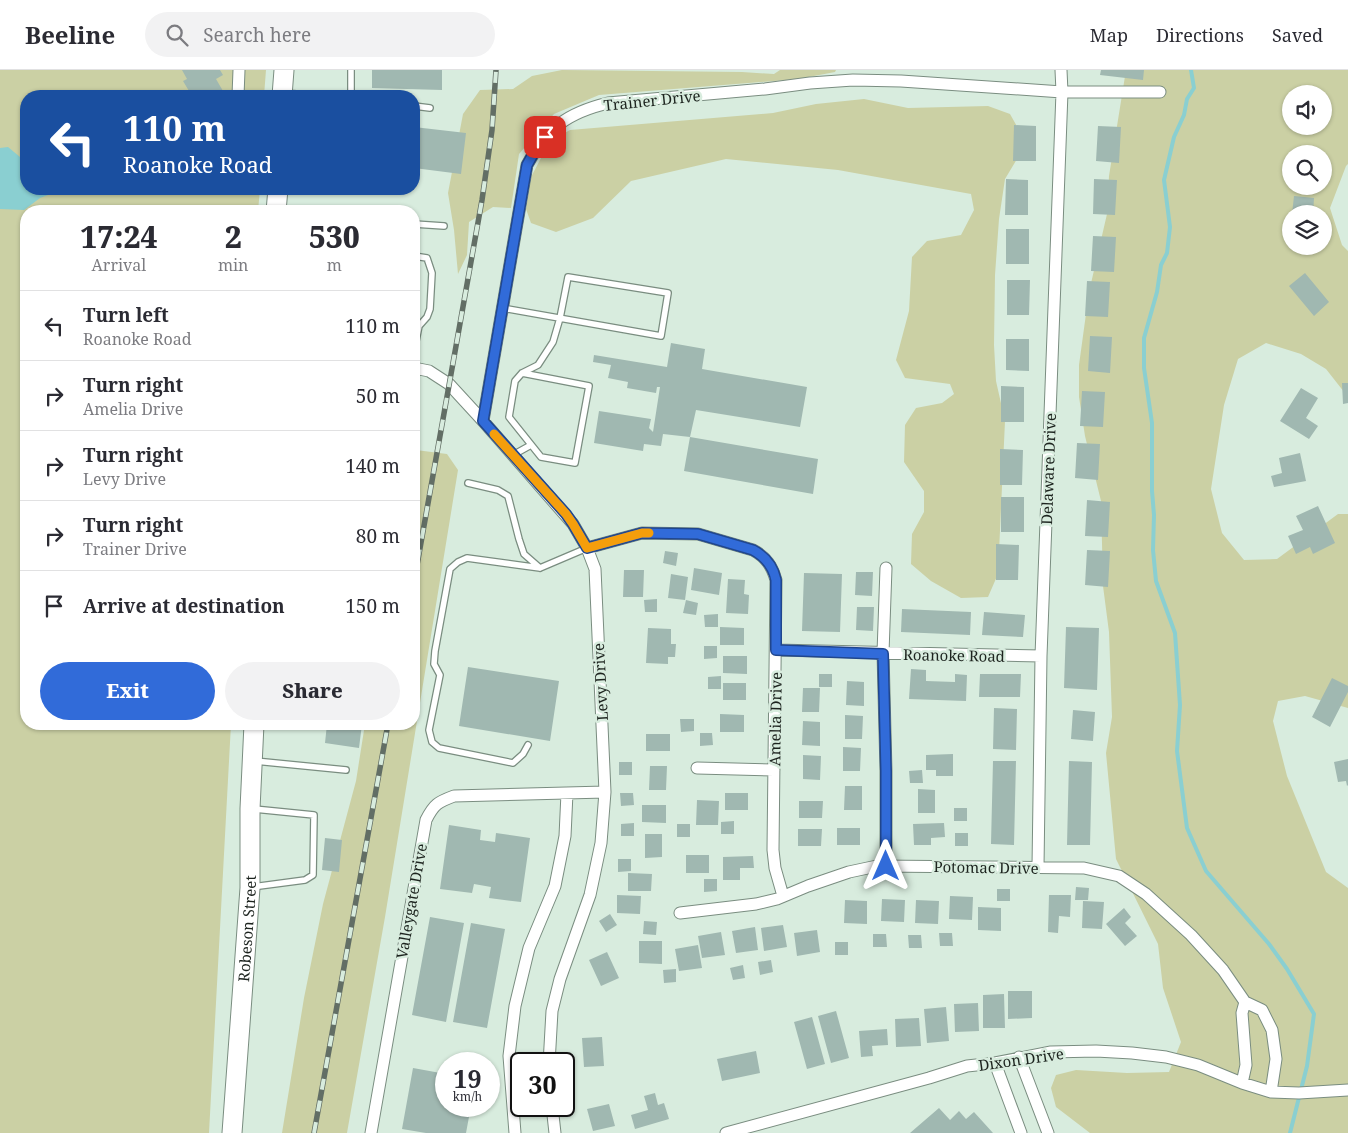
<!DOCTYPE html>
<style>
:root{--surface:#fff;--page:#f2f2f3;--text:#2b2b33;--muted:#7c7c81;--line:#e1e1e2;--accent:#316bd9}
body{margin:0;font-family:"Noto Serif",serif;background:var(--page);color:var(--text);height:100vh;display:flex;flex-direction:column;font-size:19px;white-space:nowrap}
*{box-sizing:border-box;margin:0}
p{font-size:16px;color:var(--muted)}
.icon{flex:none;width:28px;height:28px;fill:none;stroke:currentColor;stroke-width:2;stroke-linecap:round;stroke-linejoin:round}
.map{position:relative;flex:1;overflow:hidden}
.side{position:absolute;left:20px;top:135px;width:400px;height:525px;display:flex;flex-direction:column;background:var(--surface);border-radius:20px;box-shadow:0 1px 4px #0004}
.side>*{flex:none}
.top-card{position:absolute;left:20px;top:20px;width:400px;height:105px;border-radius:20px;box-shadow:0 1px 4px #0004;background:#1a4fa0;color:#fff;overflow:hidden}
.buttons{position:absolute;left:1282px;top:15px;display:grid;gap:10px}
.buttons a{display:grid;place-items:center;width:50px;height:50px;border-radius:50%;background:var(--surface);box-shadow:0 1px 4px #0004;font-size:25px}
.speed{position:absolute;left:435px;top:982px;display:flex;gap:10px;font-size:25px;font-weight:700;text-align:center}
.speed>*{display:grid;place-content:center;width:65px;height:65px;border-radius:50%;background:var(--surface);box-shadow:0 1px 4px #0004;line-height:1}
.speed small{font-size:12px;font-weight:400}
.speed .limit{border:2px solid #111;border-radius:8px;background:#fff;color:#111}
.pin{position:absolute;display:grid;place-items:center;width:42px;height:42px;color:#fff;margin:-21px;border-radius:10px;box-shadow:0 2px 8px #0006}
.me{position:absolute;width:55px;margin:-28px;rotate:0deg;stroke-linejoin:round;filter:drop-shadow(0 0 4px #0008)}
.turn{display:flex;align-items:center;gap:18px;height:105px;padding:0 20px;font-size:22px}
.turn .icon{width:65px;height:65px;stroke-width:2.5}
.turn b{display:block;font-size:35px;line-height:42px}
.eta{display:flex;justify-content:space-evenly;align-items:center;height:85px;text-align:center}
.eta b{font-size:30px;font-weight:800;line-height:35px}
.primary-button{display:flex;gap:10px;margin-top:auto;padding:10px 20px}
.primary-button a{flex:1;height:58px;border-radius:30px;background:var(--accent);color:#fff;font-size:20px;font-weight:800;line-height:58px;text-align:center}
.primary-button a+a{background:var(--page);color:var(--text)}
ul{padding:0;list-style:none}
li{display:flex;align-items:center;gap:15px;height:70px;padding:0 20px;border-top:1px solid var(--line)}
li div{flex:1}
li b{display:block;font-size:19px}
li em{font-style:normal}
header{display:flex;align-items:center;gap:30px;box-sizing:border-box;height:70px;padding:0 25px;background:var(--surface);border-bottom:1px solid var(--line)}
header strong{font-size:24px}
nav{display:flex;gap:28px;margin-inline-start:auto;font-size:18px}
.search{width:350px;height:45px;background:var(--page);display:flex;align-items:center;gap:12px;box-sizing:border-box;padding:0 18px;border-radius:28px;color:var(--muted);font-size:19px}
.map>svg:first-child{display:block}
</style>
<header>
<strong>Beeline</strong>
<div class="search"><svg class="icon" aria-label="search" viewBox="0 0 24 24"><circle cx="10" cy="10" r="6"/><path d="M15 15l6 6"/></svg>Search here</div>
<nav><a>Map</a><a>Directions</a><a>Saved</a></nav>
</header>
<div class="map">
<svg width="1348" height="1063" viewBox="0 0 1348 1063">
<rect width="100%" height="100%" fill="#d8ecde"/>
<path fill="#cbd0a4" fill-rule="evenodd" d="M0 0H266L264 26H26V119H260L258 141H26V654H231L209 1063H0Z
M562 0 742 2 774 4 780 0H836L835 2 798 9 599 25 554 44 519 84 511 138 493 137 469 152 467 185 458 204 454 160 448 123 463 44 480 20 513 19 532 6Z
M1126 0H1348V94L1346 96 1330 138 1342 175 1348 181V327L1326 299 1301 284 1266 273 1238 289 1224 335 1211 419 1222 463 1244 490 1277 489 1338 444H1348V638L1305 626 1278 631 1273 651 1287 706 1326 802 1348 818V1063H1090L1056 1037 1051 1018 1056 1005 1076 1000 1127 1003 1169 1002 1181 972 1163 918 1158 874 1116 789 1106 683 1112 647 1109 562 1103 516 1101 431 1085 366 1079 327V295L1089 222 1107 144 1109 106ZM1291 24H1324V56H1291ZM1291 84H1324V116H1291ZM1291 144H1324V176H1291Z
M864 29 908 38 988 36 1010 44 1019 60 1017 89 1005 109 999 149 995 205 994 275 996 311 1005 351 998 504 988 527 961 528 931 511 911 494 912 464 924 442V421L904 392 905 355 916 338 942 333 954 324 950 314 905 308 896 290 909 241 912 187 927 171 961 165 974 140 971 124 838 100 726 89 631 111 593 148 556 162 531 153 526 139 531 107 550 71 570 60 773 43 816 34Z
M416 380 447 384 458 400 385 847 347 1063H282L304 928 323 834 356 711 365 654H414V384Z"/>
<path fill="#8acfd1" d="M8 77 26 92V119H64L40 128 24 140 0 139V78Z"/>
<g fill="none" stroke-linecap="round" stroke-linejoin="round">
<path stroke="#8acfd1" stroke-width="4" d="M1191 0 1194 18 1187 29 1184 45 1174 67 1164 110 1170 157 1167 183 1161 195 1157 222 1144 268V298L1152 353V421L1154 445 1153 480 1156 511 1175 563 1180 635 1177 681 1187 758 1206 801 1269 874 1287 899 1314 944 1307 996 1290 1063"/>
</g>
<path fill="#a0b8b1" d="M182 0H220L223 5 216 9 223 21 218 24 219 26H185L184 24 189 21 183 11 187 9Z
M372 0H442V20L372 18Z
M1101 0H1144L1143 10 1100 5Z
M1014 55 1036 56V91H1013Z
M1098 56 1121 57 1119 93 1096 91Z
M414 57 466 63 461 104 414 98Z
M1006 109 1028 110V145H1005Z
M1094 109 1117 110 1115 145 1093 144Z
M1294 126 1314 128 1313 144H1292Z
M1006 159H1029V194H1006Z
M1093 166 1116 167 1114 202 1091 201Z
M1305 203 1329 232 1314 246 1289 216Z
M1007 210H1030L1029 245H1007Z
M1087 211 1110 212 1108 247 1085 246Z
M1090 266 1112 267 1110 303 1088 301Z
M1006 269H1029V301L1006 300Z
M671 273 705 279 702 299 807 317 800 357 696 340 690 367 663 364 661 376 644 374 643 381 594 373 599 341 651 349 649 358 653 362 660 317H657L656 323 627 318 628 312 608 308 611 295 593 292 594 285 667 297Z
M1342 313H1348V333L1343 334Z
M1001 316 1024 317V352H1001Z
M1301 318 1318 328 1306 348 1318 356 1309 369 1280 351Z
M1082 321 1105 322 1103 357 1080 356Z
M690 367 818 389 813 424 684 401Z
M1077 373 1100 374 1098 410 1075 408Z
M1000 379 1023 380 1022 415H1000Z
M1300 383 1306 411 1274 417 1271 406 1282 403 1279 388Z
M1001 427H1024V462H1001Z
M1087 430 1110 432 1108 467 1085 466Z
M1318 436 1335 473 1313 484 1310 477 1296 484 1288 466 1303 460 1296 446Z
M996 474 1019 475 1018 510H996Z
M1087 480 1110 481 1108 517 1085 515Z
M665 481 678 483 676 496 663 493Z
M694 498 722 503 719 525 691 520Z
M624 500H644L643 527H623Z
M856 502H873L872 526 855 525Z
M804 503 842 504 840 562 802 561Z
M671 504 688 507 685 530 668 528Z
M728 509 745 510 744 524 749 525 748 544 726 543Z
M657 529V542H645L644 530Z
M686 530 698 533 696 545 683 543Z
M857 537H874L873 561 856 560Z
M902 539 971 542 970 565 901 562Z
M984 542 1025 545 1023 567 982 565Z
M718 544V557H705L704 545Z
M720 557 744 558V575H720Z
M1066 557 1099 558 1097 620 1064 618Z
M648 558 671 559V574H676L675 587H668V594L646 593Z
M704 576H717V588L704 589Z
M723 586H747V604L723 603Z
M468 597 559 611 550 671 459 656Z
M911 599 926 600V611L955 612V604L967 605 966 631 909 629Z
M819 604H832V617H819Z
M980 604H1021L1020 627H979Z
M721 606V619H708V607Z
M1332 608 1348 616V622L1330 657 1312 647Z
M847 611 864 612V636L846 635Z
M723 613H746V630H723Z
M803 618H820L819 642H802Z
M994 638 1017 639 1016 680 993 679Z
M1073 640 1095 642 1093 671 1071 669Z
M720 644 744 645V662H720Z
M845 645 863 646 862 669H845Z
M680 649H694V661L681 662Z
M803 651 820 652V676L802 675Z
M327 654H362L359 678 325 673Z
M700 663H712L713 675 700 676Z
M646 664H670V681H646Z
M843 677 861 678 860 701H843Z
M953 684V706H936V700H926V685Z
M803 685 821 686 820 710 803 709Z
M1348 689V715L1347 716 1346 711 1338 712 1334 692Z
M993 691H1016L1014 775 991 774Z
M1069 691 1092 692 1090 775H1067Z
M619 692H632V705H619Z
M650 696H667L666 720H649Z
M922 700 923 713H910L909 701Z
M845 716H862V740H844Z
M918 719 935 720V743H918Z
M620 723H633L634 735 621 736Z
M725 723H748V740H725Z
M697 730 719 731 718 755H696Z
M799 731H823L822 748H799Z
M642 735H666V753L642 752Z
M954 738H967V751H954Z
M734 751V764H721V752Z
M634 753V766H621V754Z
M944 753 945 767 931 768V775H914L913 754Z
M677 754H690V767H677Z
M449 755 481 760 480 770 495 772 496 763 530 768 521 832 489 828 491 817 474 814 472 823 440 819Z
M837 758H860V775H837Z
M798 759H822L821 776H798Z
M955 763H968V776H955Z
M645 764H662V787L645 788Z
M325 768 342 770 339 802 322 800Z
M686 785H709V803H686Z
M753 786 754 798H740V810H723V787Z
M618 789H631V801L618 802Z
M628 803 652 804 651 821H628Z
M704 809H717V821L704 822Z
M1076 817 1089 818 1088 830H1075Z
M997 819H1010V831H997Z
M617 825 641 826 640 844 617 843Z
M1049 825H1071L1070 847 1059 846 1058 863 1048 862Z
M950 826 973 827 972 850 949 849Z
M882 829 905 830 904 852 881 851Z
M845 830 867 831V854L844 853Z
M916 830 939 831 938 854 915 853Z
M1083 831 1104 832 1102 859 1082 858Z
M978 837 1001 838V861L978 860Z
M1124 838 1131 847 1125 853 1137 866 1125 876 1106 854Z
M610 844 617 855 606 862 599 851Z
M430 847 464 853 446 952 412 945Z
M644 851 657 852 656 865 643 864Z
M471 853 505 859 487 958 453 952Z
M783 855 787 877 764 881 761 858Z
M755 857 758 880 736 883 732 861Z
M817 860 820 882 797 886 794 863Z
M721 862 725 885 702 888 698 866Z
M939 863H952L953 876H940Z
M873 864H886L887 877H873Z
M908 865H921L922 878H909Z
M639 871H662V894L639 893Z
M835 872H848V885H835Z
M698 875 702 898 679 901 675 879Z
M607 882 619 908 601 916 589 890Z
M771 890 773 902 760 905 758 892Z
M743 895 745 908 733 910 730 898Z
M676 899V912L664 913 663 900Z
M1008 921H1032V948L1008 949Z
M1004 924 1005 958H983V925Z
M978 933 979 961 955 962 954 934Z
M946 937 949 971 927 973 924 939Z
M836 941 849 988 831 993 818 946Z
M812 947 825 994 807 999 794 952Z
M919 948 921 976 896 977 895 949Z
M887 959 888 975 872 976 873 986 861 987 859 961Z
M602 967 604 996 584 997 582 968Z
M756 981 760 1003 722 1011 717 989Z
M413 998 446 1004V1036H471L466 1063H426L402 1059Z
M655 1023 658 1035 664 1033 669 1049 635 1059 631 1045 648 1040 644 1026Z
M609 1034 615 1056 593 1061 587 1039Z
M939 1038 950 1050 959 1041 966 1049 974 1042 993 1063H910Z"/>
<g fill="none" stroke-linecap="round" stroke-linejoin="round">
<defs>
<path id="lane" d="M285 23 319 26
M351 26V0
M414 36 430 38
M414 154 444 156
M414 186 427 188 432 203 430 239 427 247 419 256
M502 238 661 266 668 223 568 207 560 248 553 272 538 295 522 303 515 311 509 347 541 387 575 393 589 316 522 303
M414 255 419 256 414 281
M513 385 531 375
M468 413 498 420 508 426 519 469 524 484 540 498
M528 675 523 684 513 693 439 678 432 672 429 660 440 605 434 594 435 581 450 499 458 492 467 488 540 498 587 478
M255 691 346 700
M252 817 305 810 313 805 314 745 254 739"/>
<path id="street" d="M238 26 239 0
M414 298 429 301 449 314 483 351 573 454 587 478 595 499 605 722 601 773 590 825 560 909 552 941 549 994
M483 351 527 95C547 58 567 43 608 33L765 19 810 13 853 10 901 11 1062 22H1160
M587 478 642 463 698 464 753 480C766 487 772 496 776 510L773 780 775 798 783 826
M776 580 1041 586
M697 698 774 700
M886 796V701L883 583 886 498
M1038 797 1041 586 1062 22 1061 0
M680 843 756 834 777 829 808 816 849 802 877 796 1084 798 1119 806 1146 824 1191 865 1223 900 1245 932
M1019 987 1048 1063
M995 993 1021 1063
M1242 1013 1246 995 1242 943 1245 932 1262 940 1272 960 1276 989 1271 1022
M552 1036 555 1063
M371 1063 426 750C434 734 438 732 454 726L605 722
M515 1063 509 986 515 936 529 878 555 816 565 766 567 723
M726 1063 929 1008 967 996 995 993 1051 982 1096 981 1132 983 1166 987 1198 995 1242 1013 1271 1022 1299 1023 1348 1020"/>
<g id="primary">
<path d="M282 26 284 0"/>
<path d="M276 141 278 119"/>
<path id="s1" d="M232 1063 250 818V739L254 654"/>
</g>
</defs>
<use href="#lane" stroke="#7a8d80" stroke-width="8"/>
<use href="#street" stroke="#7a8d80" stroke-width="13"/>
<use href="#primary" stroke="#7a8d80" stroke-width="21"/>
<use href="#lane" stroke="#fff" stroke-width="5.5"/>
<use href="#street" stroke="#fff" stroke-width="11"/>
<use href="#primary" stroke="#fff" stroke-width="19"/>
<defs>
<path id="rail" d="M414 512 482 130 492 60 496 0
M314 1063 388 654"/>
</defs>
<use href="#rail" stroke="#626e65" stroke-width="5.5"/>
<use href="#rail" stroke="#d8ecde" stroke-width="4" stroke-dasharray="11" stroke-linecap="butt"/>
</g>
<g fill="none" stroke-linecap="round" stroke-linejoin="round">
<defs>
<path id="route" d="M545 67 536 79 527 95 483 351 566 444 573 454 587 478 642 463 698 464 753 480C766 487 773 496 776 510V580L883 584 886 701V796"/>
</defs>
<use href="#route" stroke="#20468d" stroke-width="12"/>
<use href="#route" stroke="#316bd9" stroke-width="9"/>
<path stroke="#f59e0b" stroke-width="9" d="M494 364 566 444 573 454 587 478 642 463H649"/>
</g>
<g text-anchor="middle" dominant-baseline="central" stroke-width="5" stroke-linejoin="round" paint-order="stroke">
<g font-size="15" fill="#1d241f" stroke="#d8ecde">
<text transform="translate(652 30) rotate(-6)">Trainer Drive</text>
<text transform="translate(1048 399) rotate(-88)">Delaware Drive</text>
<text transform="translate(954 585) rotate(1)">Roanoke Road</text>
<text transform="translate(600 612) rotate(-93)">Levy Drive</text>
<text transform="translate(775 649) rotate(-89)">Amelia Drive</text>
<text transform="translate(986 797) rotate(1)">Potomac Drive</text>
<text transform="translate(411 831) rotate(-80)">Valleygate Drive</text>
<text stroke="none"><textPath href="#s1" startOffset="205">Robeson Street</textPath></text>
<text transform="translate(1021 989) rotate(-8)">Dixon Drive</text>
</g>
</g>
</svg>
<div class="buttons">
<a><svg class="icon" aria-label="sound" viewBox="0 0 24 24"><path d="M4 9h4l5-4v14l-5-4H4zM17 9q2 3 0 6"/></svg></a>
<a><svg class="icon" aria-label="search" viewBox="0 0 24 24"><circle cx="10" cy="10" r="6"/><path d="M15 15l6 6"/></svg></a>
<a><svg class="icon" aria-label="layers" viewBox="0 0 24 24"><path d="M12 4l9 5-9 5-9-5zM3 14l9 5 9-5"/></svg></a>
</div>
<div class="speed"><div>19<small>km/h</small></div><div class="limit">30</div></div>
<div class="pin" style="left:545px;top:67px;background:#d93025"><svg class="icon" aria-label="arrive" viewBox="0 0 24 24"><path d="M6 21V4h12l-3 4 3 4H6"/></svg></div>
<svg class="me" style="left:886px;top:796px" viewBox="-20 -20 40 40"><path d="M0-17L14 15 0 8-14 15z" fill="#316bd9" stroke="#fff" stroke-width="4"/></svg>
<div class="top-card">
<div class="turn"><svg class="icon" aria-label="left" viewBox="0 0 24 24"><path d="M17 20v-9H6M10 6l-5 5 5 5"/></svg><div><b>110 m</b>Roanoke Road</div></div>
</div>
<section class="side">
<div class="eta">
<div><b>17:24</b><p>Arrival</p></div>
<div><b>2</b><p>min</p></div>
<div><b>530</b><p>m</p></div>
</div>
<ul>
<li><svg class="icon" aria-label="left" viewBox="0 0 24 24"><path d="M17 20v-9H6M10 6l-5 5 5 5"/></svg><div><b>Turn left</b><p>Roanoke Road</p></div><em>110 m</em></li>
<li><svg class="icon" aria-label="right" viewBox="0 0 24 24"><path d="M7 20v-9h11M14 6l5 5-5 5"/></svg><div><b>Turn right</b><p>Amelia Drive</p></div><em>50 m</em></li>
<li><svg class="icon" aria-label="right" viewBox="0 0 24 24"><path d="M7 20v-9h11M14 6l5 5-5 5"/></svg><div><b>Turn right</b><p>Levy Drive</p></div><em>140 m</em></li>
<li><svg class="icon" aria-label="right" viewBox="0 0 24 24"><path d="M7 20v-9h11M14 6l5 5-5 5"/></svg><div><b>Turn right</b><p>Trainer Drive</p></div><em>80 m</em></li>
<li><svg class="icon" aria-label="arrive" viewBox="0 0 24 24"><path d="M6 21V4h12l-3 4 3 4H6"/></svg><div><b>Arrive at destination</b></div><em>150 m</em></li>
</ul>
<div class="primary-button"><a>Exit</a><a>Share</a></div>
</section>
</div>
